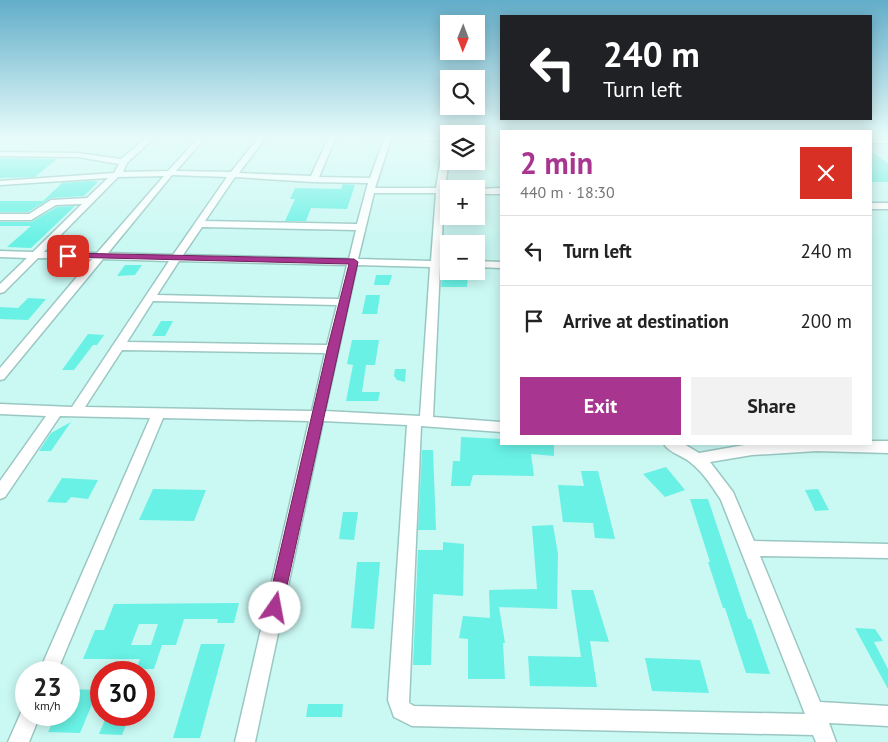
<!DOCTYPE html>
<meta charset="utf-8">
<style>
:root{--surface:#fff;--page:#f2f2f2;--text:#222;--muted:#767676;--line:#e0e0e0;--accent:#a8358f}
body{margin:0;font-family:"PT Sans",sans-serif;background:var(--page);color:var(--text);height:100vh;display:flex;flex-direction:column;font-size:19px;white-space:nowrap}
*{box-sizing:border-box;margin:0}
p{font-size:16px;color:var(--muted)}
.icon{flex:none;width:28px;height:28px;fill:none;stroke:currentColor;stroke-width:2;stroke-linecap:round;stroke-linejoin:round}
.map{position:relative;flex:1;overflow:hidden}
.side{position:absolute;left:500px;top:130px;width:372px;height:315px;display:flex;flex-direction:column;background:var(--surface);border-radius:0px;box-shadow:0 2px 12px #0003}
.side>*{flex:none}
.top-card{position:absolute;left:500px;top:15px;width:372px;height:105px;border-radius:0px;box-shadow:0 2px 12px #0003;background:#202124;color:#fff;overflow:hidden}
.needle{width:32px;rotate:181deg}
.fabs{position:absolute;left:440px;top:15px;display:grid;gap:10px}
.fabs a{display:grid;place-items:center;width:45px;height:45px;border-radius:0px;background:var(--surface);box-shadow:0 2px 12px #0003;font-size:25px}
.speed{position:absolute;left:15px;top:661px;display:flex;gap:10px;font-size:25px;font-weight:700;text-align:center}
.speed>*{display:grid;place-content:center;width:65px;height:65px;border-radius:50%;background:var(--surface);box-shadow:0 2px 12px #0003;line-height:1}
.speed small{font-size:12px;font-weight:400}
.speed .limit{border:8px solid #d22;background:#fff;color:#111}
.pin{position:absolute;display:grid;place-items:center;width:42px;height:42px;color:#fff;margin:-21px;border-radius:10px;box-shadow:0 2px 8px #0006}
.me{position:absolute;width:55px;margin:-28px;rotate:12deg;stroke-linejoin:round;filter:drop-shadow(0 0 4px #0008)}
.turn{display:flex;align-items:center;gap:18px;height:105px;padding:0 20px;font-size:22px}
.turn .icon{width:65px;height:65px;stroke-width:2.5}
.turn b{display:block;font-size:35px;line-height:42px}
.round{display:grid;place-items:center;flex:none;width:52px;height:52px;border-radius:0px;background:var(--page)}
.summary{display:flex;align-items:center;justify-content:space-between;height:85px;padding:0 20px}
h1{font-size:30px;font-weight:700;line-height:38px;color:var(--accent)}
.cta{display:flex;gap:10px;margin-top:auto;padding:10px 20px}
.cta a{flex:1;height:58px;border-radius:0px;background:var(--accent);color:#fff;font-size:20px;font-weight:700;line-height:58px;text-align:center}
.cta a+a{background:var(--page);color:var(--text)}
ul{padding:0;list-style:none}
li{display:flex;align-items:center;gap:15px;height:70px;padding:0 20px;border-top:1px solid var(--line)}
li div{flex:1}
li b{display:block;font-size:19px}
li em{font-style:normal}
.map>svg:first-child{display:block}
</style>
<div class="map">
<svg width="888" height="742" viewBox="0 0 888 742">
<rect width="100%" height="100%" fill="#caf8f3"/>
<path fill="#69f1e5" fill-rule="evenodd" d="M871 151 888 163V182H871Z
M0 158 57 159 35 177 0 178Z
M91 181 98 182 84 196 51 198 28 212H0V201H43L62 183Z
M343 184 355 185 347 209 311 208 306 221H285L295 199H290L295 188 341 189Z
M75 206 31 248 7 247 31 226H0V222H31L57 207Z
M125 265H142L135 275 117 276Z
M442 274 468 275 467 287H441Z
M376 275H392L389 285H374Z
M366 295H380L377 314H362Z
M28 298 46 299 28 320 0 319V307L18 308Z
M161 321H173L165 336H152Z
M88 334 104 335 97 345H93L74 370H62Z
M352 340H379L375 365H366L362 392H380L378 401H346L353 365 347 364Z
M395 369H406L405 382 397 380 394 376Z
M71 422 51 451H39L51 433Z
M461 437 501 439V444H554V456L531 454 534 476 473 475 470 486H451L453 461H460Z
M422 450H433L436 530H418Z
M666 467 685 490 665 497 643 474Z
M581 471H598L615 539 595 538 593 523 563 522 558 485 584 486Z
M62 478 98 480 88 499 71 497 66 503 47 502Z
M153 489 206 490 194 521 139 520Z
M818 489 829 510 815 511 805 490Z
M690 499H708L748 619H751L770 674 746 673 725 608H723L708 562H710Z
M343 512H358L354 540 339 539Z
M553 525 558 554 557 609 499 607 505 643H503L505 679H468V639L459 638 463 616 490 618 489 590 537 589 532 526Z
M443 542 464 544 463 596 433 594 431 665H413L418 550H443Z
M357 562H380L374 629 351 628Z
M571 590H593L609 642 590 641 597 687 530 686 528 656 581 657Z
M239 603 234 623H217L218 619H184L176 645H162L154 669H136L140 659H83L95 630H104L114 604ZM139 624H158L151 645H131Z
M855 628 875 629 883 641 874 642 888 669V689Z
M201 644H225L200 738H173Z
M645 658 700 660 709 693 652 691Z
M69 689 98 690 80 733 48 732 56 715H69Z
M308 704H343L342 717H306Z
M107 715H130L122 735 99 734Z"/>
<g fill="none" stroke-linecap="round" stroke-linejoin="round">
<defs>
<path id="street" d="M147 137H155L127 163 123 172 168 171 199 137H206L176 171 231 172 259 137H266L239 173 311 176 329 137H336L319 177 370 178 384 139H363L360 137H449V158L445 188 450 189 449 194 444 193 441 261H449V267H440L433 417 501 422V432L421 426 409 703 414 706 805 714 721 500C712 486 703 472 690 462 683 456 668 452 664 444H684L699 453 750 444H871V441H888V453L817 451 752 455 710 462 733 492 754 541 888 544V558L760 556 820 702 888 706V726L829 723 836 742H816L813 735 412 726 394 717 388 700 407 425 323 421 255 742H235L309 421 163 418 57 672H39L150 418 60 416 5 497 0 499V481L46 416 0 414V404L72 407 169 261 103 259 4 379 0 380V368L92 259 38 258 4 292 0 293V284L27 258 0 257V251L33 252 82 204 56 205 31 220H0V214H29L51 200 87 198 108 178 0 185V181L114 173 119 164 78 157 0 156V152L78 153 121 159ZM391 139 444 140 436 188H375ZM172 175 227 177 173 255 108 253ZM164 176 97 253 44 252 118 177ZM235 177 313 182 368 183 357 224 205 221ZM374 193H436L431 261 358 259ZM202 227 356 230 349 259 183 255ZM179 261 347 265 339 299 157 295ZM357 265 430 267 420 416 325 411ZM153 301 337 305 327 345 127 342ZM122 350 325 353 312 411 85 407Z
M476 137H499L496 139H476Z
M871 139H888V143H871Z
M501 188V194H476L475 189Z
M871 203H888V209H871Z
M476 261 501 262V268L476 267Z
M26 706V715H40L29 742H8L23 708Z"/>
</defs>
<use href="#street" stroke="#9ac7c2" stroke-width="3"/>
<use href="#street" fill="#fff" fill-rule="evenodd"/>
</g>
<linearGradient id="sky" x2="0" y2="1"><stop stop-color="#62adc9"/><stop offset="0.57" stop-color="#e7fcfa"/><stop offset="1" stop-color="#e7fcfa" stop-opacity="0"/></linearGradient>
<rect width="888" height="241" fill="url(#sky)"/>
<path fill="#a8358f" stroke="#6d225d" d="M68 253 354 259 358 262 281 613 275 616 269 613 267 608 327 350 349 264 65 257 64 256Z"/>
</svg>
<div class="fabs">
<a><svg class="needle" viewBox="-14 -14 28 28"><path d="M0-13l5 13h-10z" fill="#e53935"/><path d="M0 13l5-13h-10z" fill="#767676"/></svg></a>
<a><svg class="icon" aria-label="search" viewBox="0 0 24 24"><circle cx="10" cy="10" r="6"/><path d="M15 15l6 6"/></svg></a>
<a><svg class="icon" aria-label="layers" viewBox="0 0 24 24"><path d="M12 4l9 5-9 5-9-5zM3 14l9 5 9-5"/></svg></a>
<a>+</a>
<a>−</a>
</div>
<div class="speed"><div>23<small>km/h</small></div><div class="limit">30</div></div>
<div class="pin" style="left:68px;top:256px;background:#d93025"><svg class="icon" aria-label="arrive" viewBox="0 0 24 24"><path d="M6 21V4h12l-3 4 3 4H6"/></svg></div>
<svg class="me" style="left:275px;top:608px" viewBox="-20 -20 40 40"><circle r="19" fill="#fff"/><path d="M0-13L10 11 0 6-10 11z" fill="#a8358f"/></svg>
<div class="top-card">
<div class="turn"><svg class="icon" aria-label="left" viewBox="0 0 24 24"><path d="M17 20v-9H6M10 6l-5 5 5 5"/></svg><div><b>240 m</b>Turn left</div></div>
</div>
<section class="side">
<div class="summary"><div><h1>2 min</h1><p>440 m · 18:30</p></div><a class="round" style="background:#d93025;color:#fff"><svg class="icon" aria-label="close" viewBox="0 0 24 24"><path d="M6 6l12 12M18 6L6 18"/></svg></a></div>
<ul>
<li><svg class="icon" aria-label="left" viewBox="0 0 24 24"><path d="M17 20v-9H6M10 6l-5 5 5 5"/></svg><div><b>Turn left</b></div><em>240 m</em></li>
<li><svg class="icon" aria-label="arrive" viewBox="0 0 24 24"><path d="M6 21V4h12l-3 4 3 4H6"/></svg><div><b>Arrive at destination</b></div><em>200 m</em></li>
</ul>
<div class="cta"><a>Exit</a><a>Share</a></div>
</section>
</div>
